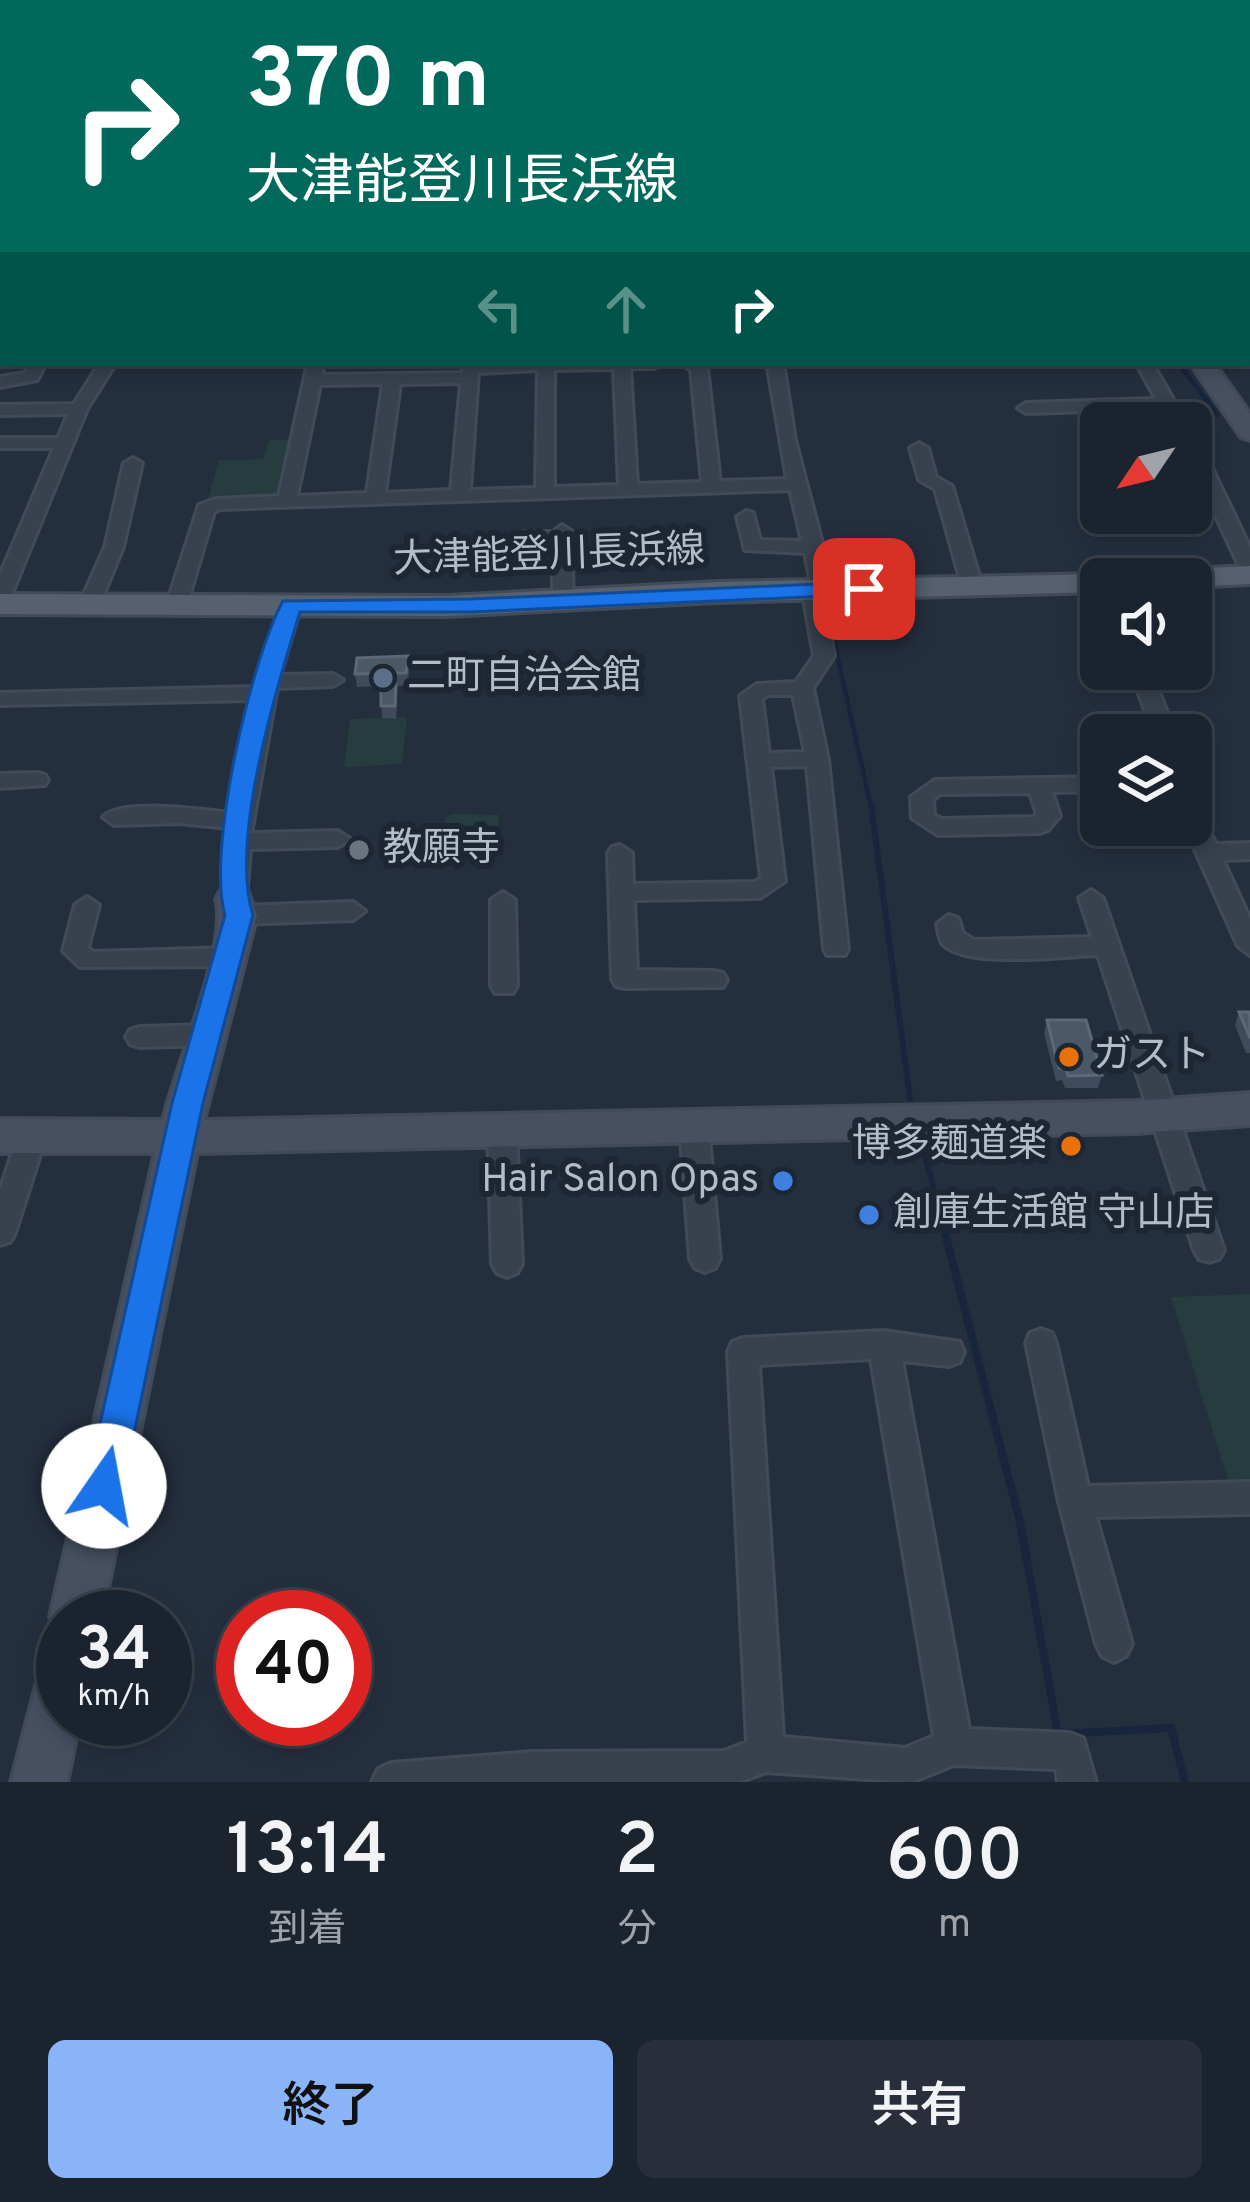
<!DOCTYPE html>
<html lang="ja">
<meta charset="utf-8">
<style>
:root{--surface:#1b232e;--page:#282f3a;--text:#f1f3f6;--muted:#a0a4aa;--line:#39404a;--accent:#8ab4f8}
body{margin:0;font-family:Overpass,"Noto Sans JP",sans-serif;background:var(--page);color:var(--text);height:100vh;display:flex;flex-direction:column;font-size:45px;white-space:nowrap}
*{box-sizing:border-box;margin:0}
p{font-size:39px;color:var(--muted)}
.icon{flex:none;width:66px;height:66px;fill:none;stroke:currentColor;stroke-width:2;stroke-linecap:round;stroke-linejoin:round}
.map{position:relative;height:1782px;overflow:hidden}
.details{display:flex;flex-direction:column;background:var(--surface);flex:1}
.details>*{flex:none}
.guide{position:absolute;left:0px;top:0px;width:1251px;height:366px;box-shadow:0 6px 18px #0003,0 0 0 3px var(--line);background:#00695c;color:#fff;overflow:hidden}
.needle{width:78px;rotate:235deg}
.fabs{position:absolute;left:1080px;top:402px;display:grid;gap:24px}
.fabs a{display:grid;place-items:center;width:132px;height:132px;border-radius:18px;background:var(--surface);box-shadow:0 6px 18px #0003,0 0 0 3px var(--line);font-size:60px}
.speed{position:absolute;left:36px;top:1590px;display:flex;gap:24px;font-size:60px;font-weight:700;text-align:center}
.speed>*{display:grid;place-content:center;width:156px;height:156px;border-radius:50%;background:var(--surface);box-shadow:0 6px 18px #0003,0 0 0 3px var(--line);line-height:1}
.speed small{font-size:30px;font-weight:400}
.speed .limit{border:18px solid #d22;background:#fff;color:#111}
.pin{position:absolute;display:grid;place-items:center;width:102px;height:102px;color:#fff;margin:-51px;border-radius:24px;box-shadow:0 6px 18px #0006}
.me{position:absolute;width:132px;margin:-66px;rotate:12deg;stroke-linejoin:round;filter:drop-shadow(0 0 9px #0008)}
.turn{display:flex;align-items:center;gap:42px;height:252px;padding:0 48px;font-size:54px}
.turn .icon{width:156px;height:156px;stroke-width:2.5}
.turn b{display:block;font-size:84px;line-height:102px}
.lanes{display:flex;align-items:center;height:114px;padding:0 48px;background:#0003;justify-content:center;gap:60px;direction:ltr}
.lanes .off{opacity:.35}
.eta{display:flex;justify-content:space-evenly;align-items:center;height:204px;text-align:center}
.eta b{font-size:72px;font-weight:600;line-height:84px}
.button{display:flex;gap:24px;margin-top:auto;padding:24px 48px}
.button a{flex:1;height:138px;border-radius:18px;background:var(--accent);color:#111;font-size:48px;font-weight:600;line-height:138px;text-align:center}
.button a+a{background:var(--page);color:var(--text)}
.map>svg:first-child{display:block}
</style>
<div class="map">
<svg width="1250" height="1782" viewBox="0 0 1250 1782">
<rect width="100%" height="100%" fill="#242f3e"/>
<path fill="#263c3f" d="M269 440H290L278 493 208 499 219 460 263 459Z
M407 717 402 764 344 767 350 719Z
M451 814 499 815 497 847 444 849 446 819Z
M1250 1294V1484L1228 1480 1171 1297Z"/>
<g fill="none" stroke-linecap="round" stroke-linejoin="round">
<path stroke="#17263c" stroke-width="3" d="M0 191 3 186"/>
<path stroke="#17263c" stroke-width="4.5" d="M1178 363 1217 414
M825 600 871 807"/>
<path stroke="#17263c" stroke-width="6" d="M871 804 910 1098
M922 1144 946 1236"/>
<path stroke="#17263c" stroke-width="8" d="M945 1233 1020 1522 1058 1734 1171 1728 1185 1782"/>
<path fill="#17263c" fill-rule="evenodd" d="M1132 0H1149L1151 3H1134Z
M1248 124 1250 125V139L1248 138Z"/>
<defs>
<path id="street" d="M704 0H714V3H704Z
M1067 0H1077L1079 3H1069Z
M1143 0H1153L1155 3H1145Z
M1204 0H1215L1217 3H1206Z
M1248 2H1250V8L1244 3Z
M1248 28H1250V34H1248Z
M1248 62H1250V70H1248Z
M1248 114H1250V122H1248Z
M1248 135 1250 136V146L1248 145Z
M0 137H3V145H0Z
M0 171H3V179H0Z
M1248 207H1250V215H1248Z
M30 363H46L37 380 0 387V377L25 373Z
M100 363H116L87 409 10 598 0 604V575L54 448H0V438H58L68 414 0 415V405L74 404Z
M308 363H324L322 375 462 373 464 367 474 363H662L654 368H630L637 484 702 482 691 370 681 363H702L707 368 720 481 787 479 767 363H783L795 440 831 577 832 589 824 600 834 656 813 688 828 759 848 949 845 955H827L824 949 807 766 771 767 785 881 760 898 634 900 637 970 714 971 723 973 727 980 723 987 625 988 616 986 612 979 608 853 612 847 620 845 632 853 633 884 755 882 761 878 740 696 757 684 796 682 814 656 804 600 812 589 805 553 745 550 737 517 746 511 753 513 760 540 802 541 790 490 220 509 214 512 187 604 184 608H170L167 604 199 505 216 499 279 496ZM614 369 619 485 554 487V370ZM538 370 536 488 470 490 478 373ZM461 383 451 490 385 493 400 384ZM383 384 367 493 297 496 320 385ZM768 695H793L805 752 769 753 762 699Z
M1136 363H1152L1187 423H1169L1162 409 1026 413 1018 408 1026 403 1156 399Z
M1191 438 1200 443 1250 548V574L1240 568 1191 462Z
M919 443 928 448 936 477 952 486 983 589 980 593 973 595 963 589 935 489 919 480 910 448Z
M133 458 142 463 123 547 100 603 97 607H83L80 603 105 547 124 463Z
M562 525 571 531 573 601 563 607 553 601V543L524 544 515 538 524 532H553Z
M291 600 301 606 280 675 333 674 343 680 333 686 277 688 251 833 338 831 350 839 338 847 250 849 246 899 234 907 222 899 229 828 180 823 114 825 103 817C123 798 202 810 231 813L253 700 0 705V693L257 687 255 682 281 606Z
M1130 669H1150L1176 735H1154Z
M37 773 45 775 48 780 45 785 0 788V774Z
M1101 777V791L1052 792 1060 816 1048 830 1040 833 938 835 912 818 911 797 935 780ZM1030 793 1037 814 1034 817 942 819 934 815 933 800 940 794Z
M1191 807 1199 810 1216 844 1250 843V859L1223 860 1250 919V955L1238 946 1184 825H1191Z
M1091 890 1103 898 1224 1250 1219 1259 1209 1262 1199 1259 1194 1250 1098 955C1065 956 963 969 942 943 939 939 938 929 937 924L949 915 958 918 963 933 974 940 1092 937 1079 898Z
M503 892 515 900 517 986 513 993H495L491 986V900Z
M87 897 99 905 88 948 94 952 230 948 239 951 242 957 239 963 230 966 80 967 63 951 75 905Z
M353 902 365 911 353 920 239 924 227 915 239 906Z
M208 1025 217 1028 221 1035 217 1042 208 1045 139 1047 130 1044 126 1037 130 1030 139 1027Z
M694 1115 704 1118 708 1126 720 1259 715 1268 705 1272 695 1268 690 1259 680 1126 684 1118Z
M502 1119 512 1122 516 1130 522 1264 517 1273 507 1277 497 1273 492 1264 488 1130 492 1122Z
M32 1125 42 1128 46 1136 15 1233 10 1242 0 1245V1190L18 1136 22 1128Z
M1041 1329 1052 1333 1056 1343 1088 1486 1250 1482V1514L1096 1517 1132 1644 1126 1656 1114 1662 1102 1656 1096 1644 1059 1502 1026 1343 1030 1333Z
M884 1331 960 1342 964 1352 960 1362 949 1366 902 1361 969 1729 1070 1733 1083 1738 1096 1782H1058L1056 1769 954 1765 911 1782 766 1772 739 1782H372L378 1769 391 1763 533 1752 724 1751 747 1742 728 1352 732 1342 743 1338ZM871 1359 934 1736 905 1748 783 1737 759 1365Z"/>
<path id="secondary" d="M1006 0H1022L1024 3H1008Z
M1248 86H1250V98H1248Z
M0 334H3V348H0Z
M1190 363H1214L1250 414V440L1241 437Z
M234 886 247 890 257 915 204 1120 1136 1101 1250 1093V1125L1136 1133 197 1153 102 1617H63V1638L50 1617 155 1153H0V1119L163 1120C175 1068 229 943 216 899L221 890Z
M63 1647V1719H80L67 1782H11L44 1655Z"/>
<path id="primary" d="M1250 566V584L1191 587V579H1150L1166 570Z
M1101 574 1114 579H1101V592L718 602 447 616 0 614V594L447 596 718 582Z"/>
</defs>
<use href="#street" stroke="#414a57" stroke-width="6"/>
<use href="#secondary" stroke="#414a57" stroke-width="6"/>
<use href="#primary" stroke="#414a57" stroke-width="6"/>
<use href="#street" fill="#38414e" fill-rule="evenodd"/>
<use href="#secondary" fill="#465061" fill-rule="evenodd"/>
<use href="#primary" fill="#56606e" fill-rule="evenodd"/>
</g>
<path fill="#3f4b5c" d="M409 668 408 685 398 686 396 719 382 718 381 686 357 687 355 674Z
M1239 1012H1250V1053H1246L1235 1025Z
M1047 1020 1102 1075 1098 1088H1065L1062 1080 1056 1081 1044 1033Z"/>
<path fill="#4b5868" stroke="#5c6777" stroke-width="3" d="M408 656 406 673H396L395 706H381V673L355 674 357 658Z
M1239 1012H1250V1038Z
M1047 1020H1086L1102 1075 1068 1076 1066 1068H1059Z"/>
<path fill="#1a73e8" stroke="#114b97" stroke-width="3" d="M864 582 875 589 872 594 471 612H300C277 686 229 841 253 915L203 1103 123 1486 118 1498 104 1504 91 1498 86 1486 172 1103 225 915C206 852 251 659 283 601L471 599Z"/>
<circle fill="#5c6f8a" stroke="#1d2633" stroke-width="4.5" cx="383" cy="678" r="12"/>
<circle fill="#6b7280" stroke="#1d2633" stroke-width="4.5" cx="359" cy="850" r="12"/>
<g fill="#e8710a" stroke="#1d2633" stroke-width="4.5">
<circle cx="1069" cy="1057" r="12"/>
<circle cx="1071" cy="1146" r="12"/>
</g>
<g fill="#3f7fe0" stroke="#1d2633" stroke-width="4.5">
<circle cx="783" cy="1181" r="12"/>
<circle cx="869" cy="1215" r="12"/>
</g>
<g text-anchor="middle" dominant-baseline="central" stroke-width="12" stroke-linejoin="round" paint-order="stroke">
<g font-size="39" fill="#b4bcc9" stroke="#1d2633">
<text transform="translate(549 557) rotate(-2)">大津能登川長浜線</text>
</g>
<g font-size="39" fill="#b4bcc9" stroke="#1d2633" text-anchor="start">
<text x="407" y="678">二町自治会館</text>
<text x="383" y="850">教願寺</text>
<text x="1093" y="1057">ガスト</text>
<text x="1047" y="1146" text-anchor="end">博多麺道楽</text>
<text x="759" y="1181" text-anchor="end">Hair Salon Opas</text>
<text x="893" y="1215">創庫生活館 守山店</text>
</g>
</g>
</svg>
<div class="fabs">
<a><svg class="needle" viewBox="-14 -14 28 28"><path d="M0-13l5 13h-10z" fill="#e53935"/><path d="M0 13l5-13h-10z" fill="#a0a4aa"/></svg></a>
<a><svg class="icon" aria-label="sound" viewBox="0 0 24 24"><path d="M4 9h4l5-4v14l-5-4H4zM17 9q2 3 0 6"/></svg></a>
<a><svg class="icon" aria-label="layers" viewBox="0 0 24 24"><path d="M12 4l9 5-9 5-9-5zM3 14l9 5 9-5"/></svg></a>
</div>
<div class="speed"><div>34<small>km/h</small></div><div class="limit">40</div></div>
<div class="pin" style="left:864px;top:589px;background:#d93025"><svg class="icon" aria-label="arrive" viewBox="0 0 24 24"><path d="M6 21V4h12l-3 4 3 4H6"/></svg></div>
<svg class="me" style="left:104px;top:1486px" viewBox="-20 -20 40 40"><circle r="19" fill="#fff"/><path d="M0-13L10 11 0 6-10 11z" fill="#1a73e8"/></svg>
<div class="guide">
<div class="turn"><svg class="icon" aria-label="right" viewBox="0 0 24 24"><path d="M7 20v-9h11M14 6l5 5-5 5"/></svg><div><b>370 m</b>大津能登川長浜線</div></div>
<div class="lanes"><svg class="icon off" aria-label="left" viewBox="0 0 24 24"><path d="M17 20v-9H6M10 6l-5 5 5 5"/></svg><svg class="icon off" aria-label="ahead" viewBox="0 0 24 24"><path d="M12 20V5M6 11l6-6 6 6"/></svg><svg class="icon" aria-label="right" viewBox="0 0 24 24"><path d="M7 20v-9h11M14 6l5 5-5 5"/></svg></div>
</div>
</div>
<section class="details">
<div class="eta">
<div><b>13:14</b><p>到着</p></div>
<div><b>2</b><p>分</p></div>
<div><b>600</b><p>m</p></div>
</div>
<div class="button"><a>終了</a><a>共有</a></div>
</section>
